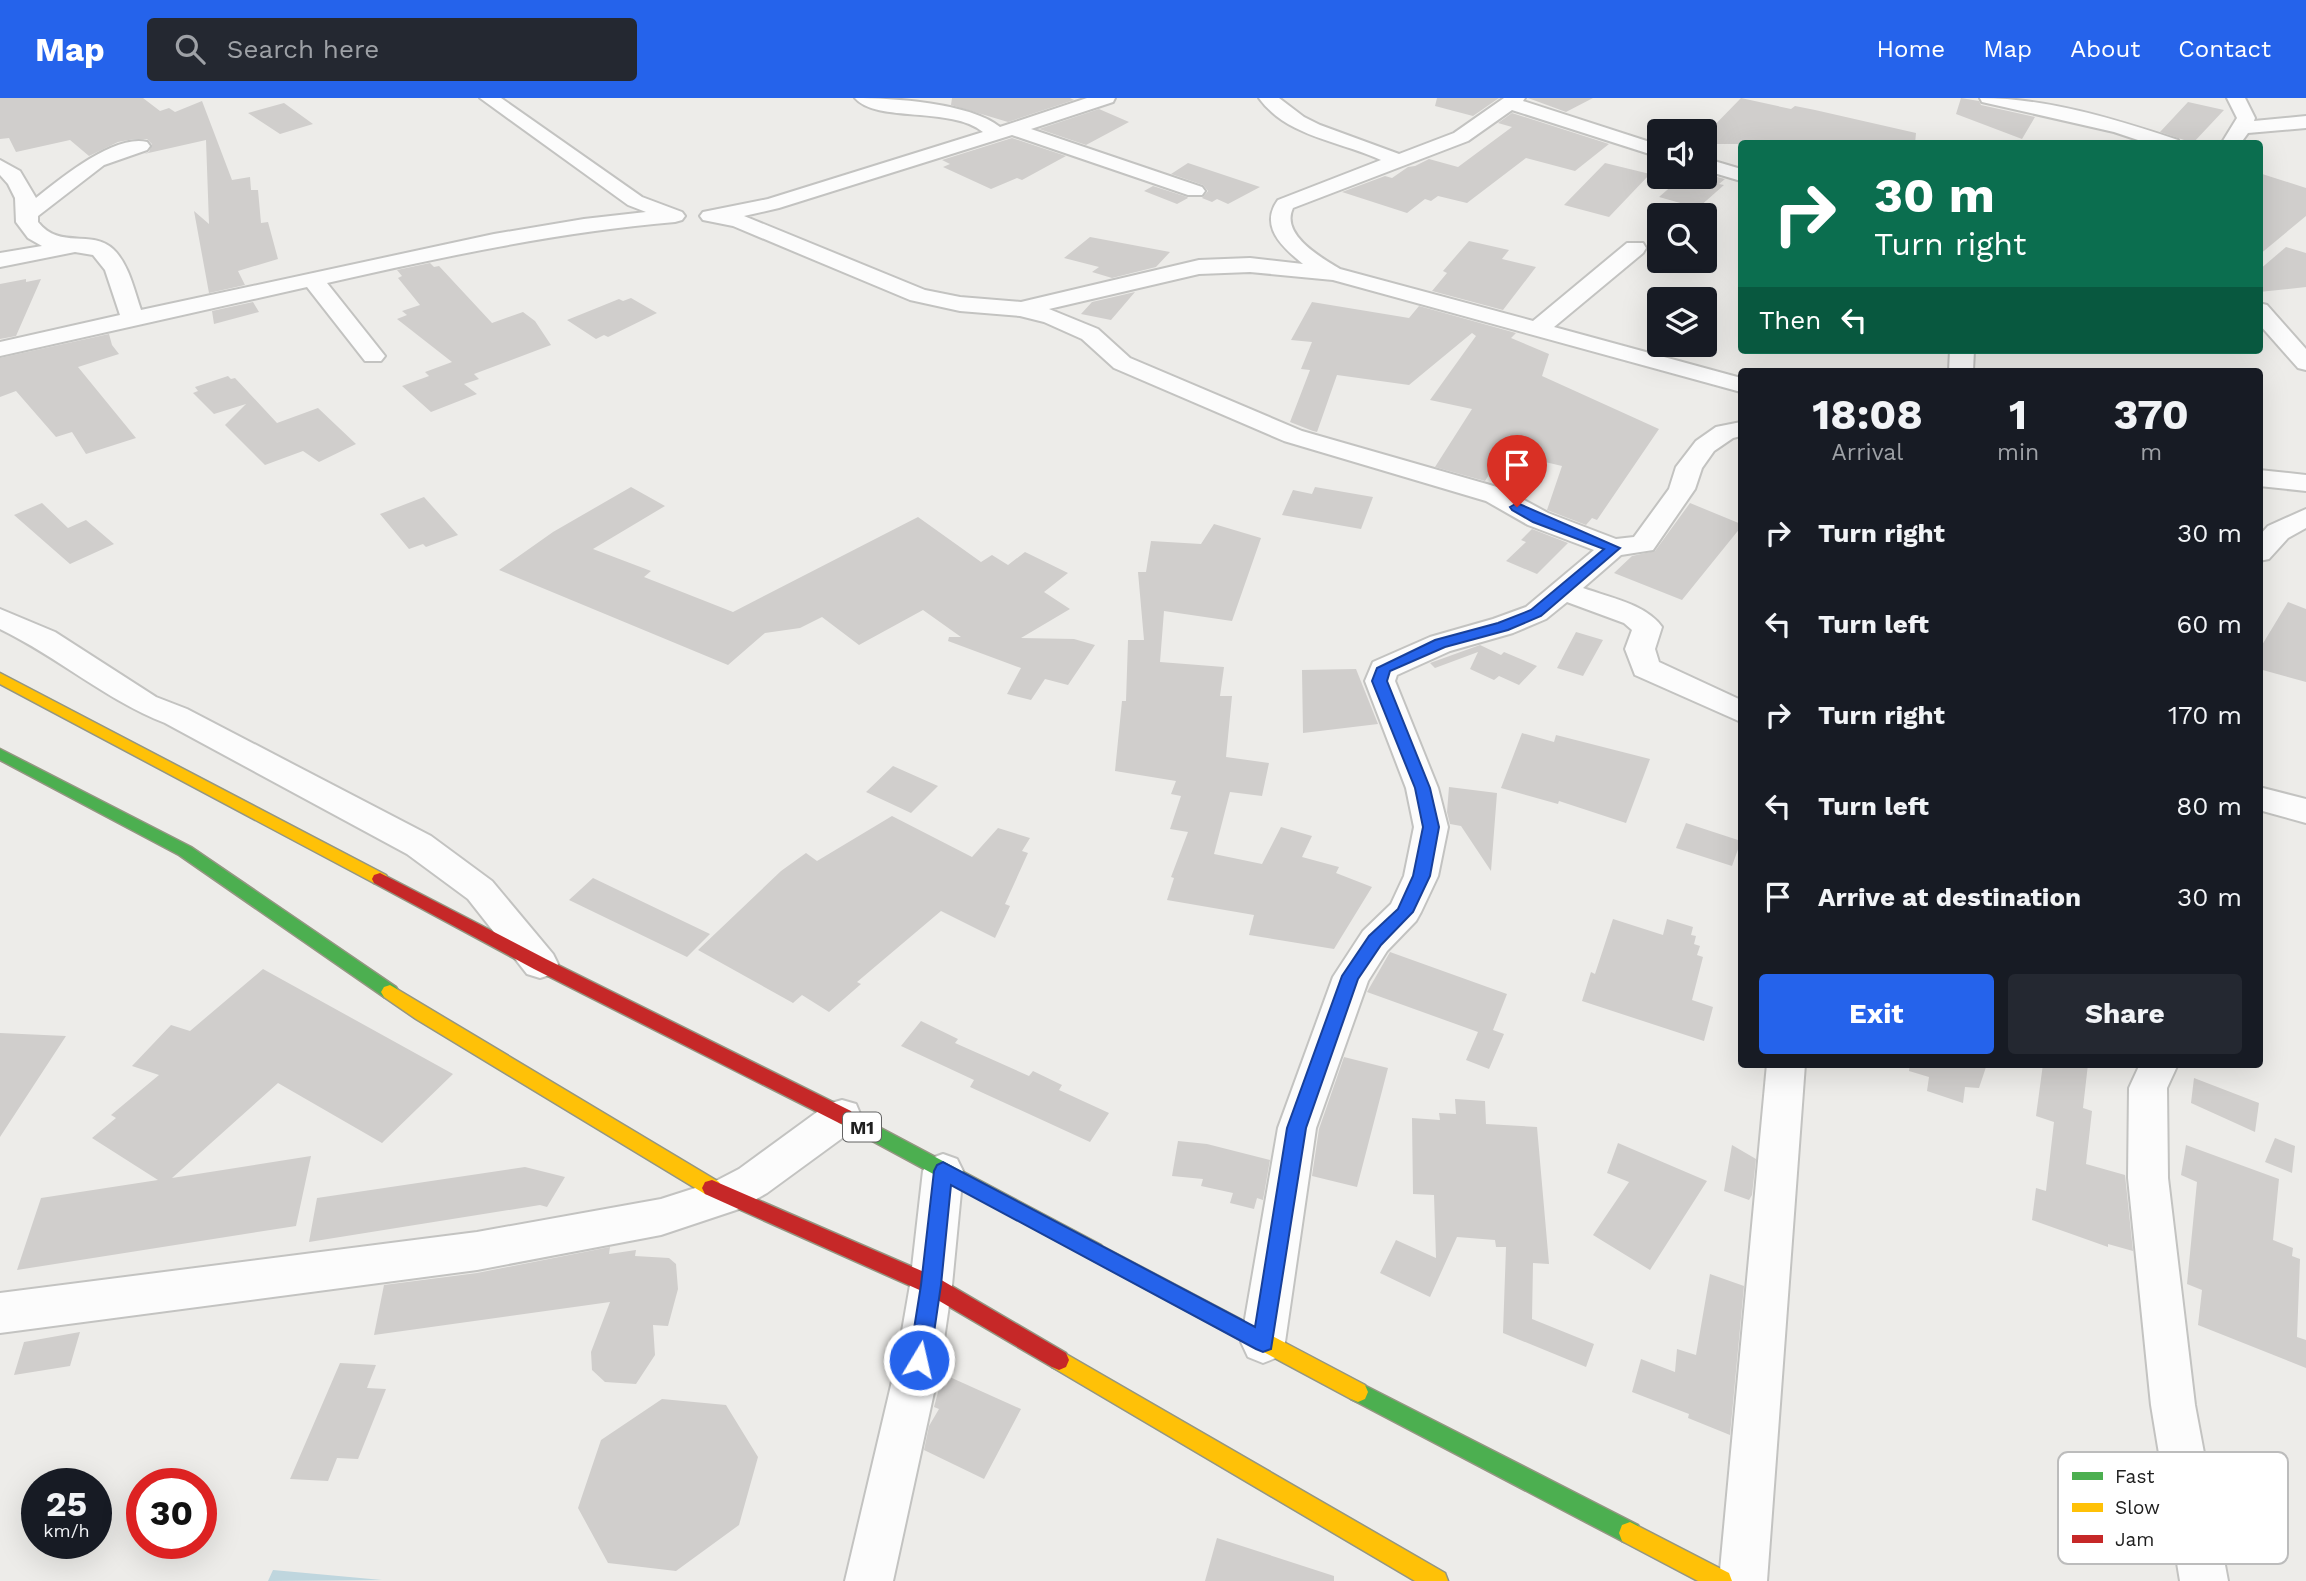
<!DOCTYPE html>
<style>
:root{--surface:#171b24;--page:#242831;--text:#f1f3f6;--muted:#9ea1a6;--accent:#2563eb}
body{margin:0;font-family:"Work Sans",sans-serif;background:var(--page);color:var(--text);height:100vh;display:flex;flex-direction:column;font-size:26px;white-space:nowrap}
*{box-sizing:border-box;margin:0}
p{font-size:23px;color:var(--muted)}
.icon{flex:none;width:38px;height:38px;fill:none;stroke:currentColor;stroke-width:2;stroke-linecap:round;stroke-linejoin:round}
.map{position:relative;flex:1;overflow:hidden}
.panel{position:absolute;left:1738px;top:270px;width:525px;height:700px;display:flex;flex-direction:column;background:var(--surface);border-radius:7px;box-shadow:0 7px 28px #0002}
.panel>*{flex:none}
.top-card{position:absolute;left:1738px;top:42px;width:525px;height:214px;border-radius:7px;box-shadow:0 7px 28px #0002;background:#0b6e4f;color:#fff;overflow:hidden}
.controls{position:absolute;left:1647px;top:21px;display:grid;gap:14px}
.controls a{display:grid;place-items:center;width:70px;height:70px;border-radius:7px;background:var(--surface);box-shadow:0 7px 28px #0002;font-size:35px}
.speed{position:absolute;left:21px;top:1370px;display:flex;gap:14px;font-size:35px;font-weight:700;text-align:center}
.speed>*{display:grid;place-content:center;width:91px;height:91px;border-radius:50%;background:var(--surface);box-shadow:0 7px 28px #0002;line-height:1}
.speed small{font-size:18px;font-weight:400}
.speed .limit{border:10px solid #d22;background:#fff;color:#111}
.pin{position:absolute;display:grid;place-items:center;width:60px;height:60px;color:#fff;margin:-72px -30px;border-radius:50% 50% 50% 0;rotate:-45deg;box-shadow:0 0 7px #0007}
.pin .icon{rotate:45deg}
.me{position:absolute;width:77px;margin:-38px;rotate:9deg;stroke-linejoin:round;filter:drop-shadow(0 0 5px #0008)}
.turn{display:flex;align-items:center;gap:24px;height:147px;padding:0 21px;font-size:32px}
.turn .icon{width:91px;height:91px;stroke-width:2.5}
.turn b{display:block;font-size:49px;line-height:60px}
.then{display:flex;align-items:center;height:66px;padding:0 21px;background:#0003;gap:14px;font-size:26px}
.eta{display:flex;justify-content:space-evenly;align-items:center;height:119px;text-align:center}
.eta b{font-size:42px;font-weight:700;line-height:49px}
.cta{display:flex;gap:14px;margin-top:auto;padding:14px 21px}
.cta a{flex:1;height:80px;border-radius:7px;background:var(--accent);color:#fff;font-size:28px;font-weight:700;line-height:80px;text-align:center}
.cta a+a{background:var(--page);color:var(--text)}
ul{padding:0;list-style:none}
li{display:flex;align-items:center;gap:21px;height:91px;padding:0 21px}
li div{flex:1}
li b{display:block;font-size:26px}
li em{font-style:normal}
header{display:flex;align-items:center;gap:42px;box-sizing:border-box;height:98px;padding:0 35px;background:var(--accent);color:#fff}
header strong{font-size:33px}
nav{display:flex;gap:38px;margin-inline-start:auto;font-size:24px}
.search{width:490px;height:63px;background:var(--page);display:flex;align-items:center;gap:18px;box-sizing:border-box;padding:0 24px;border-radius:7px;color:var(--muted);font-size:26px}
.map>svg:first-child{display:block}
</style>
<header>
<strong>Map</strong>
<div class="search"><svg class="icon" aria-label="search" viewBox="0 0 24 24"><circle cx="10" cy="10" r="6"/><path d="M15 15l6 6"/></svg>Search here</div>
<nav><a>Home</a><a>Map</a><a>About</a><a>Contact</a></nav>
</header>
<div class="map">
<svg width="2306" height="1483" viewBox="0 0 2306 1483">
<rect width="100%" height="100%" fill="#edece9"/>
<path fill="#bfd6de" d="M273 1472 382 1482 268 1483Z"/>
<path fill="#d0cecc" d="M0 0H143L160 13 169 10 175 14 202 3 232 82 250 79 251 92H258L261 125 268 124 278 161 238 173 245 187 209 195 194 113 209 126 206 42 144 56 149 54 152 46 147 41H134L118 44 89 58 70 42 16 54 9 40 0 41Z
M952 0H1070L1074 2 1008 24 951 7Z
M1437 0H1499L1473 18 1435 8Z
M1528 0H1593L1566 14Z
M1741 0 1791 11 1795 8 1815 12 1916 35 1915 46H1704V38Z
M1961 0 1979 3 1981 7 2035 19 2022 41 1956 16Z
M2188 4 2224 12 2193 45 2160 34Z
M284 5 313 26 280 36 248 15Z
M1099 11 1129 24 1086 47 1039 31Z
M1512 15 1609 46 1575 73 1526 60 1467 105 1438 98 1431 103 1425 101 1407 115 1342 94 1385 78 1392 80 1408 69 1415 68 1429 61 1458 69 1512 29 1498 25Z
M1012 40 1066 58 1022 82 1017 80 991 91 943 69 950 66 942 62Z
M1188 65 1260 89 1228 106 1217 101 1212 104 1202 100 1208 93 1203 87 1171 76Z
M1605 65 1650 76 1609 119 1564 107Z
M2259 75 2306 90V118L2259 157Z
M1682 79H1717L1725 81 1719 86 1724 87 1698 110 1659 99Z
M1153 88 1187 99 1188 100 1177 106 1144 93Z
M1090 139 1170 154 1156 169 1112 180 1092 174 1099 169 1064 160Z
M1469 143 1509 152 1502 161 1536 169 1503 212 1432 193 1447 175 1443 173Z
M2286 149 2306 155V189L2259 194V172Z
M430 165 434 169 439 168 492 225 523 214 535 223 551 247 474 276 479 281 464 286 477 296 431 314 402 288 429 278 425 274 452 264 397 221 407 217 402 213 420 207 398 180 402 178 397 172Z
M26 181V184L41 181 16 238 0 241V186Z
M1135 194 1111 222 1081 216 1092 204Z
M631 200 657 215 608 239 604 237 596 241 567 222 619 201 623 203Z
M253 204 259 214 214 226 212 213Z
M1312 204 1409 220 1419 208 1516 235 1511 240 1549 256 1542 278 1659 331 1597 422 1592 420 1586 427 1547 412 1562 368 1503 354 1485 383 1435 369 1472 311 1430 302 1476 238 1472 235 1409 287 1337 277 1317 334 1313 333 1290 324 1310 272 1301 271 1312 244 1291 242Z
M109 236 112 247 119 256 78 269 136 340 86 356 72 334 56 339 16 293 0 299V260Z
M228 278 231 281 235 280 277 325 318 310 356 346 319 364 303 353 265 367 225 327 246 306 214 316 193 295 198 293 195 289Z
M631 389 665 408 593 451 651 473 644 479 733 514 918 419 981 464 992 457 1008 467 1025 454 1068 475 1044 494 1070 511 1021 540 1074 541 1095 547 1068 587 1045 581 1031 602 1007 596 1021 570 948 543 949 539H961L923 512 859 547 822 519 800 530 765 535 728 567 499 472 553 434Z
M1315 389 1373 399 1361 431 1282 417 1293 392 1312 396Z
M424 399 458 437 426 449 423 446 409 451 380 416Z
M42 405 68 430 86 422 114 446 70 466 14 417Z
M1690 405 1741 426V429L1682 502 1614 475 1632 458 1655 453Z
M1214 426 1261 440 1232 523 1164 513 1160 564 1224 569 1220 598H1232L1226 659 1269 665 1262 698 1230 694 1214 756 1262 766 1281 729 1312 738 1302 759 1339 769 1336 775 1372 789 1334 851 1249 837 1254 817 1167 802 1174 780 1171 779 1188 734 1170 731 1181 698 1171 696 1176 683 1115 673 1122 603H1126L1128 542H1144L1138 474H1146L1151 443 1201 446Z
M1532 431 1568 445 1537 476 1506 463 1526 444 1521 442Z
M2288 504 2306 511V584L2259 571V552Z
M1576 534 1603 542 1583 578 1557 570Z
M1480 547 1501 557 1504 554 1537 568 1519 587 1499 578 1494 582 1470 571 1478 554 1435 570 1430 565Z
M1356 571 1378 626 1303 635 1302 572Z
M1522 635 1554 644 1556 637 1650 661 1626 725 1559 703 1558 706 1501 690Z
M893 668 938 688 911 715 866 694Z
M1449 689 1497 695 1491 773 1461 728 1450 726 1447 714Z
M892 718 972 759 998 730 1030 740 1022 753 1028 755 1005 806 1010 808 995 840 941 813 857 884 861 886 829 914 802 897 793 905 698 852 781 773 806 755 817 763Z
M1686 725 1741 743 1732 768 1676 750Z
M593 780 710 836 687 859 569 802Z
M1613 821 1663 837 1667 821 1693 829 1691 837 1696 838 1694 846 1700 848 1697 857 1703 859 1692 902 1713 909 1704 943 1582 903 1591 874 1595 876Z
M1390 854 1507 896 1493 932 1504 936 1489 971 1466 962 1478 934 1367 894Z
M263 871 453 976 382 1045 278 985 172 1080 311 1058 296 1128 17 1172 41 1100 158 1082 92 1040 116 1020 111 1017 159 977 132 968 171 927 190 933Z
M921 923 958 941 955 945 1029 978 1033 973 1062 987 1059 992 1109 1015 1090 1044 970 989 974 982 901 948Z
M0 935 66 938 0 1039Z
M1344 959 1388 970 1357 1089 1312 1078 1319 1031Z
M1910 966H1987L1979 990 1965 989 1963 1005 1927 993 1929 979 1909 973Z
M2043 966H2088L2083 1010 2092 1013 2086 1066 2125 1077 2133 1153 2108 1146V1149L2032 1122 2036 1090 2046 1093 2054 1024 2036 1018Z
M2194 980 2259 1005 2255 1034 2191 1005Z
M1455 1001 1485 1003 1486 1026 1537 1029 1549 1166 1533 1165 1532 1221 1594 1246 1586 1269 1503 1235 1506 1149H1496L1495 1142 1457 1139 1430 1199 1380 1175 1396 1142 1436 1160 1434 1097 1413 1096 1412 1020 1440 1022 1439 1015 1456 1016Z
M2275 1040 2295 1048 2292 1075 2265 1064Z
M1178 1043 1207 1046 1270 1062 1263 1102 1257 1100 1254 1111 1230 1105 1233 1095 1201 1088 1203 1081 1172 1078Z
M1618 1045 1707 1083 1650 1172 1593 1137 1629 1084 1607 1075Z
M1732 1047 1756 1061 1752 1097 1749 1102 1724 1093Z
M2186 1047 2279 1081 2273 1142 2293 1150 2292 1158 2300 1161 2297 1239 2306 1242V1270L2198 1227 2202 1192 2187 1186 2197 1084 2181 1077Z
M525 1069 565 1079 547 1109 540 1107 309 1144 317 1100Z
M610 1149 609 1156 636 1152 635 1158 669 1160 676 1166 678 1191 668 1228 653 1227 655 1257 636 1286 605 1284 592 1272 591 1254 610 1204 374 1237 384 1187 477 1175Z
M1710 1176 1744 1188 1730 1337 1688 1320 1689 1316 1632 1294 1641 1261 1675 1274 1677 1251 1696 1257Z
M80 1234 70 1268 14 1277 24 1244Z
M340 1265 376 1267 367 1290 386 1291 358 1361 337 1360 328 1383 290 1381Z
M943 1276 1021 1311 984 1381 924 1352 929 1328 939 1311 934 1309Z
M662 1301 726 1307 758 1359 739 1427 676 1473 608 1465 578 1410 601 1342Z
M1217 1440 1334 1478V1483H1205Z"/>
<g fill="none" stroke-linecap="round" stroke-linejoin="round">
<defs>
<path id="street" d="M480 0H501L642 99 682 114 685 118 682 122 675 124C557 134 442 159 327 185L385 258 381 263H365L307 189 0 258V244L120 217 105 172 93 157 75 154 0 169V155L42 148 28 140 16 124 15 100 8 86 0 77V62L20 73 36 100C60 81 114 36 147 44L150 48 147 52 104 67 38 118V124C60 152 92 131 113 151 129 166 134 192 141 212L494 136 584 121 646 114 628 107Z
M855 0C893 0 970 5 1000 29L1087 0H1115L1113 4 1031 31 1202 89 1205 93 1202 97H1188L1012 37 779 110 744 118 925 192 960 199 1021 204 1199 162 1250 160 1303 166C1282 149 1259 128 1278 102L1381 62C1340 43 1287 39 1259 0H1279L1304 19 1320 27 1399 56 1454 35 1504 0H1525L1523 3 1659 47V59L1512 12 1468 43 1293 110C1280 137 1322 160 1340 171L1533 223 1627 145H1643L1646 150 1643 155 1554 229 1741 280V294L1333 182 1250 174 1199 176 1049 211 1098 231 1130 260 1302 333 1504 391 1548 415 1616 441 1634 439 1669 391 1676 369 1696 343 1716 329 1741 324V338L1733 340 1714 353 1702 370 1695 391 1653 452 1621 457 1583 490C1608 499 1646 506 1662 529L1655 551 1659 564 1741 602V624L1635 577 1625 551 1632 532 1624 525 1567 504 1546 521 1513 535 1450 553 1397 577 1395 583 1438 690 1448 729 1438 778 1421 814 1416 823 1387 853 1368 883 1316 1030 1285 1244 1278 1259 1263 1265 1248 1259 1241 1244 1278 1030 1333 879 1363 833 1391 806 1404 778 1414 729 1406 690 1365 583 1373 564 1430 539 1493 521 1526 509 1594 452 1528 427 1486 403 1284 343 1114 270 1082 241 1044 224 1020 218 960 213 910 202 733 128 703 122 700 118 703 114 768 101 983 34C952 8 876 25 855 0Z
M1980 0C2047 0 2114 21 2178 42L2180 46H2150L2114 34 1982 4Z
M2227 0H2245L2255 20 2254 23 2306 18V30L2248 35 2240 46H2221L2237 20Z
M1704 60 1741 71V83L1704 72Z
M2259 205 2267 207 2306 251V272L2298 270 2259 226Z
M1950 252H1974L1973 273H1949Z
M2259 372 2306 377V393L2259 388Z
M2306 411V430L2288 440 2269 461 2259 463V438L2268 428Z
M0 511 55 534 156 599 187 611 431 738 492 783 553 856 558 866 553 876 540 880 527 876 468 801 407 756 165 625C106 602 58 559 0 531Z
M2259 689 2306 701V725L2259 712Z
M1767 966H1805L1767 1483H1719Z
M2140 966H2178L2167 990 2168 1080 2195 1307 2228 1483H2180L2151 1307 2128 1080 2129 990Z
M842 1002 856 1006 861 1018 856 1030 767 1095 739 1111 661 1137 477 1172 0 1235V1195L477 1134 661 1101 714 1084 739 1071 828 1006Z
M943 1056 957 1061 963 1073 952 1187 941 1262 893 1483H845L897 1262 910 1187 923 1073 929 1061Z"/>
<path id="fast" d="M0 651 191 749 396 889 399 894 396 899 390 901 384 899 179 757 0 662Z
M845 1011 1101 1147 1104 1153 1101 1159 1094 1162 1087 1159 839 1025 836 1019 839 1013Z
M1358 1284 1638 1427 1641 1435 1638 1443 1630 1446 1622 1443 1351 1301 1348 1294 1351 1287Z"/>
<path id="slow" d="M0 575 386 777 388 781 386 785H374L0 586Z
M390 887 719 1084 722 1090 719 1096 712 1098 705 1096 416 921 384 899 381 894 384 889Z
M1094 1144 1365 1287 1368 1294 1365 1301 1358 1304 1351 1301 1087 1159 1084 1153 1087 1147Z
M1059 1252 1445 1475 1448 1483H1415L1052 1269 1049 1262 1052 1255Z
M1630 1424 1729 1475 1732 1483H1698L1622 1443 1619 1435 1622 1427Z"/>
<path id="jam" d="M380 775 546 861 851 1013 854 1019 851 1025 845 1027 839 1025 534 871 374 785 372 781 374 777Z
M712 1082 938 1180 1066 1255 1069 1262 1066 1269 1059 1272 1052 1269 924 1194 705 1096 702 1090 705 1084Z"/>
</defs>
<use href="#street" stroke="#c3c3c1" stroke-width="4"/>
<use href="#fast" stroke="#949682" stroke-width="3"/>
<use href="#slow" stroke="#949682" stroke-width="3"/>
<use href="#jam" stroke="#949682" stroke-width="3"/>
<use href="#street" fill="#fcfcfc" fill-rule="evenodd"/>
<use href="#fast" fill="#4caf50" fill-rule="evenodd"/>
<use href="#slow" fill="#ffc107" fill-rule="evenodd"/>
<use href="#jam" fill="#c62828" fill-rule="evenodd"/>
</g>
<path fill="#2563eb" stroke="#184099" stroke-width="2" d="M1517 405 1620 450 1541 518 1508 532 1445 549 1390 573 1387 583 1430 690 1439 729 1430 778 1413 814 1381 847 1358 881 1306 1030 1271 1251 1263 1254 1256 1251 951 1087 941 1187 930 1262 927 1269 919 1272 912 1269 909 1262 921 1187 934 1073 937 1067 943 1064 1255 1229 1287 1030 1342 878 1369 838 1398 811 1413 778 1423 729 1415 690 1372 583 1377 570 1435 542 1498 525 1531 512 1604 451 1533 424 1512 412 1510 409Z"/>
<g text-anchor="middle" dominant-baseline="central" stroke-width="5" stroke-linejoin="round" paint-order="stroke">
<rect fill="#fff" stroke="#636363" stroke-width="2" x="843" y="1014.5" width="38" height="29" rx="5"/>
<g font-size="18" font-weight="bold" fill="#202020">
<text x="862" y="1029">M1</text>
</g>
</g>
<rect x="2058" y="1354" width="230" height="112" rx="10" fill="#fff" stroke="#bcbcbc" stroke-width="2"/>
<rect x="2072" y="1374" width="31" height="8" fill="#4caf50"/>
<rect x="2072" y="1405" width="31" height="9" fill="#ffc107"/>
<rect x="2072" y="1437" width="31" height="8" fill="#c62828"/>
<g font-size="19" fill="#202020">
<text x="2115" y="1385">Fast</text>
<text x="2115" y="1416">Slow</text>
<text x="2115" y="1448">Jam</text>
</g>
</svg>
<div class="controls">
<a><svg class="icon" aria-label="sound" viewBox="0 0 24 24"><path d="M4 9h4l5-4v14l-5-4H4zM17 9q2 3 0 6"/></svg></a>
<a><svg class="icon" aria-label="search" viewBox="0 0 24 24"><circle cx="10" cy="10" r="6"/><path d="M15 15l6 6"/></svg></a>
<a><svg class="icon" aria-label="layers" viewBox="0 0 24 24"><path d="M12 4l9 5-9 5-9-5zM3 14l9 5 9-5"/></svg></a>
</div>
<div class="speed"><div>25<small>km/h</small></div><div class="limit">30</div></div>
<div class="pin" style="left:1517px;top:409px;background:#d93025"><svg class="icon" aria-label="arrive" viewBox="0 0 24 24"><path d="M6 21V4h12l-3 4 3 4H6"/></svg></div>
<svg class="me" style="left:919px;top:1262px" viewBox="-20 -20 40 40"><circle r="17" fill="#2563eb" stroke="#fff" stroke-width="3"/><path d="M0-11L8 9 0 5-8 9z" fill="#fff"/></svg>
<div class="top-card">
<div class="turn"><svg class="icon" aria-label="right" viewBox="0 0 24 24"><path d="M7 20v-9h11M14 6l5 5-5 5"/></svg><div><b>30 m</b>Turn right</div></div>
<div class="then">Then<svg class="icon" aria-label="left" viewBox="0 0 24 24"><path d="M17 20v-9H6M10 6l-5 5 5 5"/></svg></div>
</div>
<section class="panel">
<div class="eta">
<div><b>18:08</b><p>Arrival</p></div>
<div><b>1</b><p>min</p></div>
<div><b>370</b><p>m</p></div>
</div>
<ul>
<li><svg class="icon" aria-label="right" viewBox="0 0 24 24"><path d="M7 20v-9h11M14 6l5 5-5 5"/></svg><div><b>Turn right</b></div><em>30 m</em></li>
<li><svg class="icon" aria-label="left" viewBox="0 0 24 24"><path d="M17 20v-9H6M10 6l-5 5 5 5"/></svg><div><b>Turn left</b></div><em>60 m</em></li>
<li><svg class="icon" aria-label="right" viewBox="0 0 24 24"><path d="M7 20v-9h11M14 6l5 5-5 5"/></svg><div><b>Turn right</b></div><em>170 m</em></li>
<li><svg class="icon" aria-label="left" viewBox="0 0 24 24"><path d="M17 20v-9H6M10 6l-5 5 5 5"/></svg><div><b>Turn left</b></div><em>80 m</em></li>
<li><svg class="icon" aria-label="arrive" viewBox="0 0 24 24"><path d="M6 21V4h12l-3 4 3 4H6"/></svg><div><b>Arrive at destination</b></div><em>30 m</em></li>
</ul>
<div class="cta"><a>Exit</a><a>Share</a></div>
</section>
</div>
